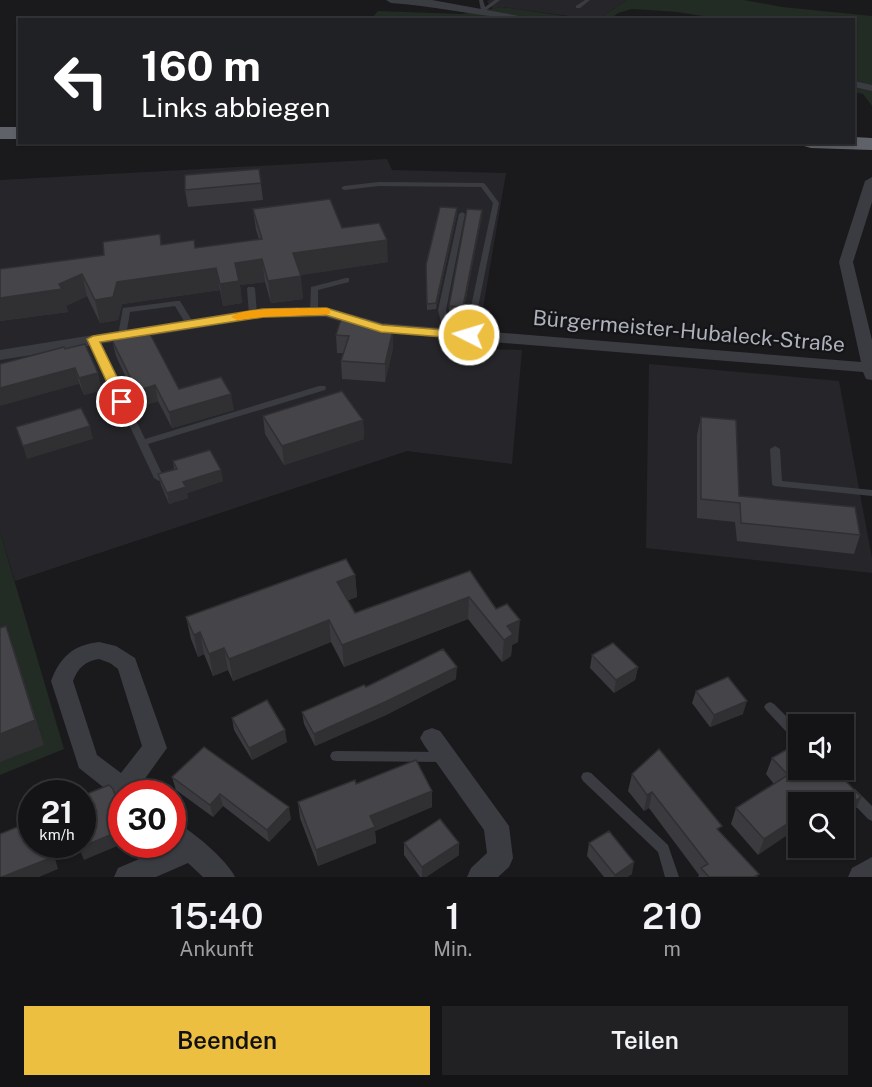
<!DOCTYPE html>
<html lang="de">
<meta charset="utf-8">
<style>
:root{--surface:#141416;--page:#212123;--text:#f1f3f6;--muted:#9d9ea1;--line:#333335;--accent:#edbf41}
body{margin:0;font-family:"Public Sans",sans-serif;background:var(--page);color:var(--text);height:100vh;display:flex;flex-direction:column;font-size:22px;white-space:nowrap}
*{box-sizing:border-box;margin:0}
p{font-size:20px;color:var(--muted)}
.icon{flex:none;width:33px;height:33px;fill:none;stroke:currentColor;stroke-width:2;stroke-linecap:round;stroke-linejoin:round}
.map{position:relative;height:877px;overflow:hidden}
.side{display:flex;flex-direction:column;background:var(--surface);flex:1}
.side>*{flex:none}
.banner{position:absolute;left:18px;top:18px;width:837px;height:126px;border-radius:0px;box-shadow:0 2px 4px #0004,0 0 0 2px var(--line);background:#202124;color:#fff;overflow:hidden}
.fabs{position:absolute;left:788px;top:714px;display:grid;gap:12px}
.fabs a{display:grid;place-items:center;width:66px;height:66px;border-radius:0px;background:var(--surface);box-shadow:0 2px 4px #0004,0 0 0 2px var(--line);font-size:30px}
.speed{position:absolute;left:18px;top:780px;display:flex;gap:12px;font-size:30px;font-weight:700;text-align:center}
.speed>*{display:grid;place-content:center;width:78px;height:78px;border-radius:50%;background:var(--surface);box-shadow:0 2px 4px #0004,0 0 0 2px var(--line);line-height:1}
.speed small{font-size:15px;font-weight:400}
.speed .limit{border:9px solid #d22;background:#fff;color:#111}
.pin{position:absolute;display:grid;place-items:center;width:51px;height:51px;color:#fff;margin:-26px;border:3px solid #fff;border-radius:50%;box-shadow:0 2px 6px #0007}
.me{position:absolute;width:66px;margin:-33px;rotate:275deg;stroke-linejoin:round;filter:drop-shadow(0 0 4px #0008)}
.turn{display:flex;align-items:center;gap:21px;height:126px;padding:0 24px;font-size:27px}
.turn .icon{width:78px;height:78px;stroke-width:2.5}
.turn b{display:block;font-size:42px;line-height:51px}
.eta{display:flex;justify-content:space-evenly;align-items:center;height:102px;text-align:center}
.eta b{font-size:36px;font-weight:600;line-height:42px}
.cta{display:flex;gap:12px;margin-top:auto;padding:12px 24px}
.cta a{flex:1;height:69px;border-radius:0px;background:var(--accent);color:#111;font-size:24px;font-weight:600;line-height:69px;text-align:center}
.cta a+a{background:var(--page);color:var(--text)}
.map>svg:first-child{display:block}
</style>
<div class="map">
<svg width="872" height="877" viewBox="0 0 872 877">
<rect width="100%" height="100%" fill="#1a1a1d"/>
<path fill="#26262a" d="M490 0H627L597 20 502 7 493 9 487 1Z
M387 159 392 170 506 173 480 326 485 349 522 350 512 464 407 451 15 581 0 532V180Z
M649 364 839 381 872 558V573L646 548Z"/>
<path fill="#222b24" d="M627 0H744L782 7 872 16V106L863 94 854 92V20L721 19 677 12 632 9 618 13 610 19 597 20Z
M502 7 585 19 370 20 378 11 462 14Z
M0 532 64 749 0 775Z"/>
<g fill="none" stroke-linecap="round" stroke-linejoin="round">
<path fill="#3b3c41" fill-rule="evenodd" d="M479 0H483L485 7 495 0H500L484 12 481 10Z
M585 0H590L580 8H576V6Z
M379 182 483 183 485 184 499 203 472 337H469L465 335 493 203 481 187 379 186 344 190 341 188 344 186Z
M462 212 465 214 446 310 452 334 448 336 444 334 438 310 459 214Z
M346 278H349V282L318 290V312L317 314H311L310 312 311 287Z
M248 287H254L255 289 257 314 253 316 249 314 247 289Z
M177 301H180L194 324 193 326H187L175 306 130 312 126 335 122 337 118 335 123 308Z
M90 337H93L97 339 145 439 319 386H325L326 388 325 390 148 444 164 478 159 481 154 478 89 339Z
M775 446 780 449 782 481 872 490V496L774 486 772 484 770 449Z
M770 702 774 704 798 728V741L794 740 766 710 764 707 766 704Z
M336 751 444 752 448 753 450 757 448 761 444 762 336 761 332 760 330 756 332 752Z
M587 772 591 773 668 845 679 877H665L658 852 583 781 581 777 583 773Z
M851 788 855 789 872 806V821L868 819 847 797 845 793 847 789Z"/>
<path fill="#3b3c41" fill-rule="evenodd" d="M386 0H432L541 20C490 20 441 6 391 3Z
M854 81 872 85V91L854 87Z
M872 177V202L853 262 872 340V380L866 379 863 372 381 333 325 317 263 318 0 360V350L263 308 326 307 382 323 861 362 839 262 865 181Z
M99 642 116 646 135 658 167 748 139 787 142 794H122V802L79 768 51 681C60 657 73 645 99 642ZM99 659 110 663 118 669 142 746 121 773 97 755 73 681C78 668 85 661 99 659Z
M432 728 440 731 509 826 513 858 509 867 498 877H467L471 868 487 853 484 830 424 745 420 738 424 731Z
M172 821C189 827 228 861 235 877H203L188 863 156 877H114L118 868 170 846 168 844H172Z
M872 857V877H848L852 868Z"/>
<path fill="#5f6269" fill-rule="evenodd" d="M0 127H20V139H0Z
M854 137 872 138V150L811 148 804 146 801 142H854Z"/>
</g>
<path fill="#3b3b3f" d="M259 169 263 200 188 207 185 190Z
M457 208V214L436 309 427 310 426 265Z
M253 209 342 228 388 262 300 275 303 299 271 303 265 282 240 285 242 303 223 306 220 290 122 304 118 320 100 323 87 296 66 306 68 312 0 321V269L104 255 162 245 195 248 259 239 256 230Z
M482 215 463 313 449 312V306Z
M363 320 380 326V329L393 348 385 382 342 379 341 361 343 353H337L336 335Z
M112 340 179 389 234 410 172 428 158 401 140 407 116 356Z
M65 349 102 390 84 395Z
M263 416 363 420 364 439 284 465 265 434Z
M701 417 739 496 860 535 854 554 737 541 735 522 697 518V435Z
M173 461 223 481 187 493 188 498 169 504 161 485 158 474 174 469Z
M470 571 518 642 512 645 511 656 502 662 468 619 344 667 331 642 233 681 228 670 213 676 204 654 198 657 191 639 186 617 355 575 357 597 348 600 355 613Z
M592 655 638 667 635 680 614 693 590 668Z
M456 679 386 715 315 746 304 724 302 712 366 687Z
M696 691 743 714 710 727 692 703Z
M232 718 287 742 252 760 234 730Z
M772 758 861 797 854 813 843 802H798L758 855 731 824 736 808 774 784 766 774Z
M632 774 720 832 759 874 757 877H698L699 875 649 808 644 811 628 791Z
M172 777 291 819 269 842 223 806 213 817 176 790Z
M356 784 432 807 375 831 376 843 318 866 300 818 298 802Z
M404 843 459 855 426 877H420L404 855Z
M589 843 632 874 627 877H604L587 856Z"/>
<path fill="#303033" d="M457 208V214L436 309V303Z
M482 210V215L463 313V307Z
M387 240 388 262 296 276 293 253Z
M262 259 265 282 240 285 242 303 223 306 220 284 235 263Z
M216 268 220 290 122 304 118 320 100 323 95 300 117 282Z
M82 274 87 296 66 306 68 312 0 321V298L59 284Z
M301 276 303 299 271 303 268 281Z
M393 330V348L385 382V364Z
M75 368 79 384 0 406V388Z
M98 373 102 390 84 395 79 378Z
M155 385 158 401 140 407 137 391Z
M231 394 234 410 172 428 169 412Z
M363 420 364 439 284 465 282 446Z
M90 426 93 439 27 459 23 446Z
M221 470 223 481 187 493 188 498 169 504 167 493 183 482Z
M355 575 357 597 339 604 337 582Z
M469 597 468 619 344 667 342 645Z
M329 620 331 642 233 681 229 659Z
M520 620 518 642 512 645 511 656 502 662 504 640 507 626Z
M6 626 15 651 44 745 0 762V734Z
M200 632 204 654 198 657 194 635Z
M224 648 228 670 213 676 209 654Z
M457 667 456 679 386 715 315 746 314 734Z
M638 667 635 680 614 693 616 680Z
M747 701 743 714 710 727 714 715Z
M285 730 287 742 252 760 249 748Z
M432 791V807L375 831 376 843 318 866 316 850 370 816Z
M652 792 649 808 644 811 647 795Z
M220 794 223 806 213 817 210 805Z
M861 797 854 813 843 820V808Z
M289 807 291 819 269 842 267 830Z
M798 817V828L758 855 764 839Z
M122 830V844L84 860 79 848Z
M459 843V855L426 877H422V867Z
M49 844H51L58 869 39 877H2Z
M634 862 632 874 627 877H614L615 875Z"/>
<path fill="#454549" stroke="#303033" stroke-width="1.5" d="M259 169 261 183 185 190V175Z
M330 199 342 228 379 223 387 240 293 253 301 276 268 281 262 259 235 263 239 281 220 284 216 268 117 282 113 297 95 300 82 274 59 284 62 289 0 298V269L104 255 103 242 160 234 161 245 194 240 195 248 262 239 253 209Z
M440 207 457 208 436 303 427 304 426 265Z
M467 209 482 210 463 307 449 306Z
M342 316 362 318V320L380 326 379 329 393 330 385 364 341 361 349 336 336 335Z
M148 330 179 389 221 377 231 394 169 412 155 385 137 391 112 340Z
M85 344 98 373 79 378 75 368 0 388V364L64 347 65 349Z
M342 391 363 420 282 446 263 416Z
M81 408 90 426 23 446 16 427Z
M701 417 736 420 739 496 855 507 860 535 741 523 740 503 701 499Z
M210 450 221 470 183 482 186 487 167 493 158 474 177 469 173 461Z
M346 559 355 575 337 582 355 613 470 571 496 609 507 604 520 620 507 626 513 634 504 640 469 597 342 645 329 620 229 659 224 648 209 654 200 632 194 635 186 617Z
M6 626 35 720 0 734V628Z
M613 643 638 667 616 680 592 655Z
M443 649 457 667 385 702 314 734 302 712 364 685 366 687Z
M728 677 747 701 714 715 696 691Z
M267 700 285 730 249 748 232 718Z
M798 743V770H835L861 797 843 808V802H798V817L764 839 736 808 788 775 772 758Z
M204 747 289 807 267 830 220 794 210 805 172 777Z
M659 749 722 826 717 829 759 874 754 877H709L701 868 708 864 652 792 647 795 632 774Z
M416 760 432 791 370 816 375 827 316 850 298 802 355 780 356 784Z
M109 785 113 789 122 816V830L79 848 78 844H82V796Z
M440 819 459 843 422 867 404 843Z
M32 821V844H49L53 857 2 877H0V834Z
M609 831 634 862 615 875 589 843Z"/>
<path fill="#edbf41" stroke="#9a7c2a" stroke-width="1.5" d="M326 308 382 325 469 332 475 335 469 339 381 332 326 315 263 317 100 342 129 402 122 406 116 402 87 339 93 336 263 309Z"/>
<path fill="#f59e0b" d="M326 308 330 309V314L263 317 237 320 231 317C243 306 307 309 326 308Z"/>
<g text-anchor="middle" dominant-baseline="central" stroke-width="4.5" stroke-linejoin="round" paint-order="stroke">
<g font-size="21" fill="#adb1bc" stroke="#151518">
<text transform="translate(689 331) rotate(5)">Bürgermeister-Hubaleck-Straße</text>
</g>
</g>
</svg>
<div class="fabs">
<a><svg class="icon" aria-label="sound" viewBox="0 0 24 24"><path d="M4 9h4l5-4v14l-5-4H4zM17 9q2 3 0 6"/></svg></a>
<a><svg class="icon" aria-label="search" viewBox="0 0 24 24"><circle cx="10" cy="10" r="6"/><path d="M15 15l6 6"/></svg></a>
</div>
<div class="speed"><div>21<small>km/h</small></div><div class="limit">30</div></div>
<div class="pin" style="left:122px;top:402px;background:#d93025"><svg class="icon" aria-label="arrive" viewBox="0 0 24 24"><path d="M6 21V4h12l-3 4 3 4H6"/></svg></div>
<svg class="me" style="left:469px;top:335px" viewBox="-20 -20 40 40"><circle r="17" fill="#edbf41" stroke="#fff" stroke-width="3"/><path d="M0-11L8 9 0 5-8 9z" fill="#fff"/></svg>
<div class="banner">
<div class="turn"><svg class="icon" aria-label="left" viewBox="0 0 24 24"><path d="M17 20v-9H6M10 6l-5 5 5 5"/></svg><div><b>160 m</b>Links abbiegen</div></div>
</div>
</div>
<section class="side">
<div class="eta">
<div><b>15:40</b><p>Ankunft</p></div>
<div><b>1</b><p>Min.</p></div>
<div><b>210</b><p>m</p></div>
</div>
<div class="cta"><a>Beenden</a><a>Teilen</a></div>
</section>
